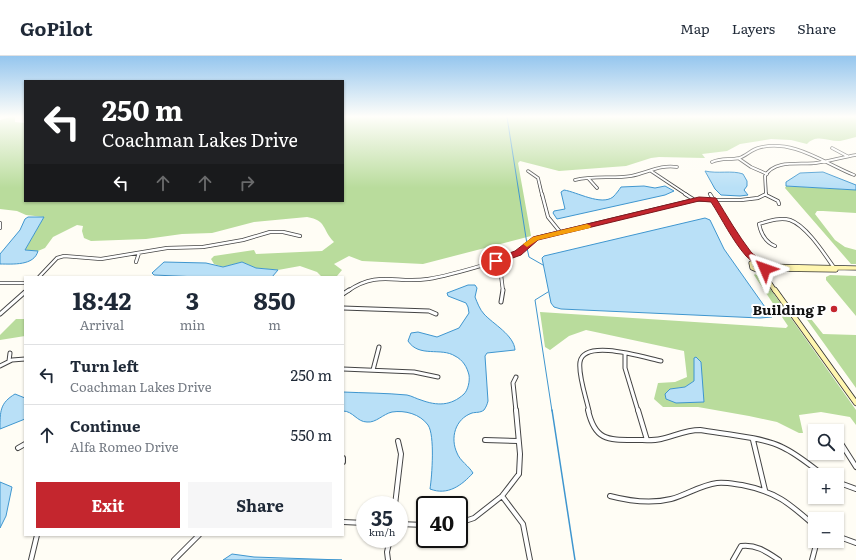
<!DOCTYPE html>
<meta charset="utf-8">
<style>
:root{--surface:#fff;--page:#f6f6f7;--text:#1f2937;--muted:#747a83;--line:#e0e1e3;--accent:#c4262e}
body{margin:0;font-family:Literata,serif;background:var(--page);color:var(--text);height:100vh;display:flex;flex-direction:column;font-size:15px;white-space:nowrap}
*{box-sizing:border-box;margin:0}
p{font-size:13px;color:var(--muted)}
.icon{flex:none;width:22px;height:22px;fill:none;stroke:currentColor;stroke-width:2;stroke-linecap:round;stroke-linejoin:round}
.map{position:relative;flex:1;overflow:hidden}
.drawer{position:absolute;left:24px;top:220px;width:320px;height:260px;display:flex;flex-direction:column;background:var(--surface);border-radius:0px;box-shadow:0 1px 3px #0004}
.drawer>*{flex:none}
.banner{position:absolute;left:24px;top:24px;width:320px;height:122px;border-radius:0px;box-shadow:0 1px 3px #0004;background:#202124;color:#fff;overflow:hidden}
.controls{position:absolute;left:808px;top:368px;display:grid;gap:8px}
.controls a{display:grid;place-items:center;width:36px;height:36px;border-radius:0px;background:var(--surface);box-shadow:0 1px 3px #0004;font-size:20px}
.speed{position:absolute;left:356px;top:440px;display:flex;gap:8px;font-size:20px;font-weight:700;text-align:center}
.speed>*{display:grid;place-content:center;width:52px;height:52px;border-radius:50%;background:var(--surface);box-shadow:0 1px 3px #0004;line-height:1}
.speed small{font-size:10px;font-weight:400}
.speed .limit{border:2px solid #111;border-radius:6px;background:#fff;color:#111}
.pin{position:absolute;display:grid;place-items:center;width:34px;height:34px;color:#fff;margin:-17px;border:2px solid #fff;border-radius:50%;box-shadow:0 1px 4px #0007}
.me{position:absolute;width:44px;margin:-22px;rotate:313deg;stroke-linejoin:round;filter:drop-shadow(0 0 3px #0008)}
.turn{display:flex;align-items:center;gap:14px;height:84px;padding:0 12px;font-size:18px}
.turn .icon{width:52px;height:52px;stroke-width:2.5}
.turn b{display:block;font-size:28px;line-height:34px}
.lanes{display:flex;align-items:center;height:38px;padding:0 12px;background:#0003;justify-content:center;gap:20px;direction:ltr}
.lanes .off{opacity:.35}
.eta{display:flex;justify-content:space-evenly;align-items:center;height:68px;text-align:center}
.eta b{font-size:24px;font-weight:700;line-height:28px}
.primary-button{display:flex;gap:8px;margin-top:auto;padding:8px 12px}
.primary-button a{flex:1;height:46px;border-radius:0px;background:var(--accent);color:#fff;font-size:16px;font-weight:700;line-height:46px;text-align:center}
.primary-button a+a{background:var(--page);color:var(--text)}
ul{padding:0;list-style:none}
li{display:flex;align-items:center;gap:12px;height:60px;padding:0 12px;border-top:1px solid var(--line)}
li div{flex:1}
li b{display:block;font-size:15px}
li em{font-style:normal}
header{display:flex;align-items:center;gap:24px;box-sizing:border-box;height:56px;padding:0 20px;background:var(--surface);border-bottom:1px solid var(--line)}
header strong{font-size:19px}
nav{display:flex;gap:22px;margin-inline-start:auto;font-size:14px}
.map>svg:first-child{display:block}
</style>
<header>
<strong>GoPilot</strong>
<nav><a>Map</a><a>Layers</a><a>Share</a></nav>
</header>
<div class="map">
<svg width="856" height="504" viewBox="0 0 856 504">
<rect width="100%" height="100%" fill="#fffdf5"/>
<path fill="#b9dc9c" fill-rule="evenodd" d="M10 61H15V66L25 67V145H343V61H856V81C851 82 846 84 840 85 829 86 817 77 807 88L791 84 771 83 740 88 727 95 702 98 705 102 659 101 651 102 626 110 559 115 520 105 518 107 531 180 423 208 362 205 349 200 334 208 342 214 337 220 322 221 317 216 300 210 278 214 256 212 242 206 223 211 214 208 211 203 214 200 254 194 256 198 322 195 334 186C322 174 327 164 307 161L254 166 212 177 182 178 146 183 91 185 84 182 82 175 83 170 77 169 53 181 45 192 38 195 25 194 44 161 26 159 17 155 0 153V64Z
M786 130 856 134V157L823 155H817L815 158 835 184 845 191 856 194V208H851L785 132Z
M755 218 764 224 856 354V369L850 361 821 356 799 359 803 377H799L777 366 749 360 698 351H663L654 343 658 327 675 326 687 321 684 295 586 274 569 280 550 294 545 291 540 256 786 272 788 270 754 219ZM694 302 704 346 670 333 685 331 694 325Z
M830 219 856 220V260L826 224V221Z
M800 254H804L823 278 856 279V332Z
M16 263H25V280L0 284V279Z"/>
<path fill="#b9e0f7" stroke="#3f96cf" d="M705 115C718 118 732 114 743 118L747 125V130L744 134 748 139 740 140 721 139 715 133Z
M823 116 856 129V134L786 130V126L800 117Z
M644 130 655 132 665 130 674 135 665 139 557 163 553 157 554 155 565 153 561 136 564 134C577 136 601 150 613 141 616 138 619 134 621 131Z
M28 161H44L25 194 38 195C34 210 13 208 0 208V198L20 174 25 163Z
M705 162 710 164 724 193 772 261 760 262 561 253 554 251 551 247 542 202 544 200Z
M164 206 206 207 223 211 242 206 256 212 278 214 272 221H198L154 219 152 217Z
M468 229H475L477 232 475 241C477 246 480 254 484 258 493 268 514 279 515 294L487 297 485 300 488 345C487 349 486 351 484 354 480 357 476 356 472 357 455 363 450 382 457 397 460 405 469 410 473 417 462 429 448 440 430 433 432 420 435 379 428 369 420 358 405 354 392 356 383 358 376 367 367 366 357 366 353 355 343 355V336C364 337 386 337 407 339 412 340 417 343 421 344 437 350 451 350 464 338 468 334 470 325 469 319 467 311 463 304 455 300 441 291 419 302 408 285L411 277 418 276 437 281 459 272 469 257 468 251 466 247 448 240 447 237Z
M696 301 701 306 704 346 676 347 666 343 665 338 670 333 685 331 694 325V302Z
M15 338 25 342V363L0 373C0 355 0 347 15 338Z
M0 426 12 431 6 460 0 472Z
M232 498 254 501 342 504H223Z"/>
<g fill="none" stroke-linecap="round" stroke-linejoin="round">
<path stroke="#3f96cf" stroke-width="1" d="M507 61 527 188
M527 192 529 201 543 209
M548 236 535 244 552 355"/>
<path stroke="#3f96cf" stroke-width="1.5" d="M552 354 575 504"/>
<defs>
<path id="street-far3" d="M832 92 847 100
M738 102 751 111 767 118
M712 106C721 102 730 104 739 102 746 100 751 94 758 92 792 82 824 107 854 119
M528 115 538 122 542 139
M651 115 687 139
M588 122 597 132
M575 124C594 119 613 123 631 120 647 117 661 108 677 111
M766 139 765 120C775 103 800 109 816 107 830 105 843 101 856 99"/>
<path id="street-far2" d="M542 138 548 161 561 177
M685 138 693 143
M710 138 748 197 758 207
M766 139 778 145 779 148
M0 167V172
M775 190C765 186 761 178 759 168 769 165 780 161 790 164 807 170 825 199 835 213
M494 205 501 219 503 235
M136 206 139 197
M39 221 57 202 64 200 101 203 167 192 203 191 243 184 270 176H283L300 180
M0 227H25
M348 235C378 214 396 228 428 223 454 219 482 209 508 202L518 197 536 182 694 144H741L758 142 766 138"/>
<path id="street-far1" d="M343 238 349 234
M501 246 503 234
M343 252 429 255 436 258
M0 258 25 236
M625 298V312L638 355
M9 305 10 297
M0 310 12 304 25 303
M343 313 414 316 438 321
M373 314 379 291
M516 355 513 327 516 321
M589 355C586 341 578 319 580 306 584 282 646 302 661 305"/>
<path id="street" d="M588 354C595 385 608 384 636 384 644 384 653 385 661 383 674 380 686 374 700 374 723 378 762 381 782 391 797 398 810 409 823 419
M638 354 647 384
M837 381 856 411
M485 384 518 385
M753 384 765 434
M18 392 25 388
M343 402V406
M837 426 856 433
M502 440 523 468 530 504
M610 440C629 445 651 448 671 443 686 439 701 429 717 427 725 426 734 428 742 429 777 436 789 447 815 470
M395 449 401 398 398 385
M343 466 365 467
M459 467 474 462 502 440 519 418 520 398 516 354
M399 468 425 469
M837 480 856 487
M31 504 37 479
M174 504 199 479
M388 504 387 496 390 483
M733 504 741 490C756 488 767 496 779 504
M812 504 817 485"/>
<path id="secondary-far1" d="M763 210 856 212
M765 213 836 214
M757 214 767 223 775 235
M759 215 752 212 751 207H758L764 211"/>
<path id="secondary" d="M775 234 856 347"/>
</defs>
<use href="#street-far3" stroke="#444" stroke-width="3.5"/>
<use href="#street-far2" stroke="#444" stroke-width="4"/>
<use href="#street-far1" stroke="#444" stroke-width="5"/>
<use href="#street" stroke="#444" stroke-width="6"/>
<use href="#secondary-far1" stroke="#333" stroke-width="5"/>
<use href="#secondary" stroke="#333" stroke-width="6"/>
<use href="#street-far3" stroke="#fff" stroke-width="2"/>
<use href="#street-far2" stroke="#fff" stroke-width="2.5"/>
<use href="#street-far1" stroke="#fff" stroke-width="3"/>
<use href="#street" stroke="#fff" stroke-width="4"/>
<use href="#secondary-far1" stroke="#fff6b0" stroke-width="3.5"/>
<use href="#secondary" stroke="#fff6b0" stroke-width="4.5"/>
</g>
<linearGradient id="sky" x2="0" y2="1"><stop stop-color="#95c6ee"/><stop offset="0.46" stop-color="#fffefa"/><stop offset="1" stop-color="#fffefa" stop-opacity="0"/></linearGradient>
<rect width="856" height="132" fill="url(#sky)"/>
<path fill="#c4262e" stroke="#7f191e" d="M699 141 716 142C727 160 738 179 751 196 757 202 766 206 769 213L768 215H762C758 209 751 205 746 200 732 184 722 163 711 146L699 145 538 184 521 199 496 208 491 205 493 203 515 195 533 181Z"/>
<path fill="#f59e0b" d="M587 168 591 170 590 172 538 184 527 191 523 188 533 181Z"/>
<circle fill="#c4262e" stroke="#fff" stroke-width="1.5" cx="834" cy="253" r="4"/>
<g text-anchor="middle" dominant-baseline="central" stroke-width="4" stroke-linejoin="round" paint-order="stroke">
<g font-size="14" font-weight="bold" fill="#111" stroke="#fff" text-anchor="end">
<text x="826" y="253">Building P</text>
</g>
</g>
</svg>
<div class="controls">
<a><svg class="icon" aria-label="search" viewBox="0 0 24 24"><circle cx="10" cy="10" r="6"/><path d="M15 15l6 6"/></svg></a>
<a>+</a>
<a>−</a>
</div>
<div class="speed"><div>35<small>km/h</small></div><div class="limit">40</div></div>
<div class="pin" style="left:496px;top:205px;background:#d93025"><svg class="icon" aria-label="arrive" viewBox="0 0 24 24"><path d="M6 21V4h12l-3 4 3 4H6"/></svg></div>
<svg class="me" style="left:765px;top:213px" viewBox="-20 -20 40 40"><path d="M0-17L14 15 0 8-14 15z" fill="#c4262e" stroke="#fff" stroke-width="4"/></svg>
<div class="banner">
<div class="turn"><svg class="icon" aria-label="left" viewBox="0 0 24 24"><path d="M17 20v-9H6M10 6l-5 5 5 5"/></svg><div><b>250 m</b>Coachman Lakes Drive</div></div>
<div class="lanes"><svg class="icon" aria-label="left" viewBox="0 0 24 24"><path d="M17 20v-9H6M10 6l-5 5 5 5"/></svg><svg class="icon off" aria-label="ahead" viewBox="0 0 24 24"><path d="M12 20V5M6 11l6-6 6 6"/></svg><svg class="icon off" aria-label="ahead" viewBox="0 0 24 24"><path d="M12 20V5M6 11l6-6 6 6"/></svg><svg class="icon off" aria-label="right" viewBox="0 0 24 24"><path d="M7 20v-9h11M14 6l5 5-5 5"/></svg></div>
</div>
<section class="drawer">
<div class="eta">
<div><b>18:42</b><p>Arrival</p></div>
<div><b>3</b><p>min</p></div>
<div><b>850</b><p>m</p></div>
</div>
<ul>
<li><svg class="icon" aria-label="left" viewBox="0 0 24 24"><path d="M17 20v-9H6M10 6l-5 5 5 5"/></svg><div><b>Turn left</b><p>Coachman Lakes Drive</p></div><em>250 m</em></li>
<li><svg class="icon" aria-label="ahead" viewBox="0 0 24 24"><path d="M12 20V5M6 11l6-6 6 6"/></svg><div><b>Continue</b><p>Alfa Romeo Drive</p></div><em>550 m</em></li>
</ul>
<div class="primary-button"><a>Exit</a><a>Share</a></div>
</section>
</div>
